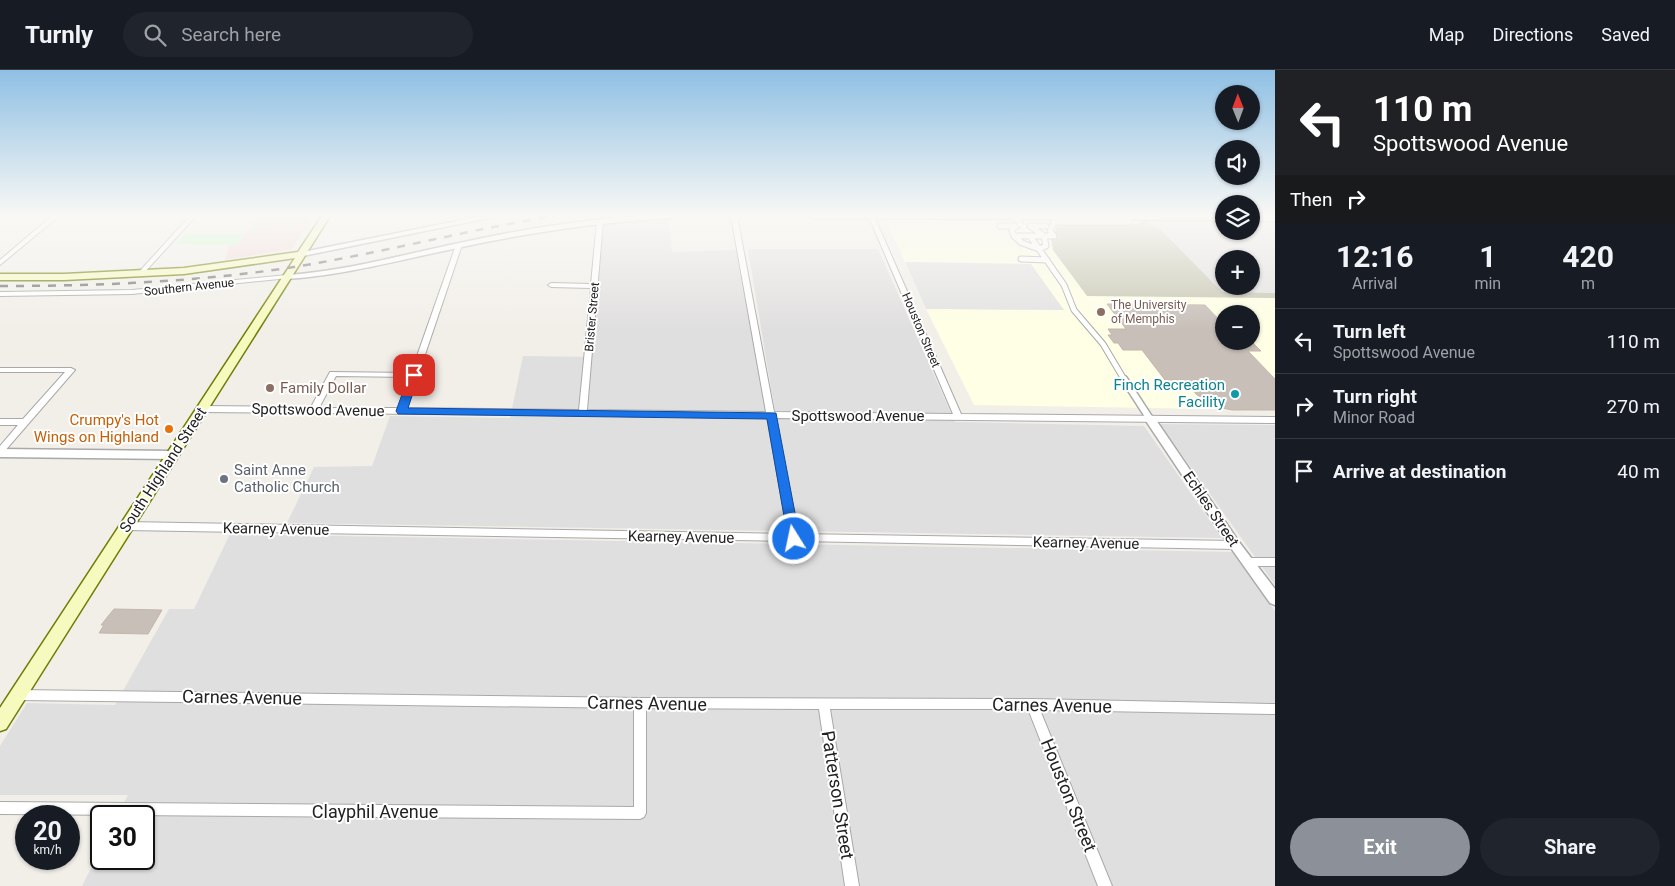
<!DOCTYPE html>
<meta charset="utf-8">
<style>
:root{--surface:#171b24;--page:#20242c;--text:#f1f3f6;--muted:#9ea1a6;--line:#363941;--accent:#8c9099}
body{margin:0;font-family:Roboto,sans-serif;background:var(--page);color:var(--text);height:100vh;display:flex;flex-direction:column;font-size:19px;white-space:nowrap}
*{box-sizing:border-box;margin:0}
p{font-size:16px;color:var(--muted)}
.icon{flex:none;width:28px;height:28px;fill:none;stroke:currentColor;stroke-width:2;stroke-linecap:round;stroke-linejoin:round}
.map{position:relative;flex:1;overflow:hidden}
.side{display:flex;flex-direction:column;background:var(--surface);width:400px}
.side>*{flex:none}
.top-card{background:#202124;color:#fff;overflow:hidden}
.needle{width:32px;rotate:359deg}
.fabs{position:absolute;left:1215px;top:15px;display:grid;gap:10px}
.fabs a{display:grid;place-items:center;width:45px;height:45px;border-radius:50%;background:var(--surface);box-shadow:0 1px 4px #0004;font-size:25px}
.speed{position:absolute;left:15px;top:735px;display:flex;gap:10px;font-size:25px;font-weight:700;text-align:center}
.speed>*{display:grid;place-content:center;width:65px;height:65px;border-radius:50%;background:var(--surface);box-shadow:0 1px 4px #0004;line-height:1}
.speed small{font-size:12px;font-weight:400}
.speed .limit{border:2px solid #111;border-radius:8px;background:#fff;color:#111}
.pin{position:absolute;display:grid;place-items:center;width:42px;height:42px;color:#fff;margin:-21px;border-radius:10px;box-shadow:0 2px 8px #0006}
.me{position:absolute;width:55px;margin:-28px;rotate:350deg;stroke-linejoin:round;filter:drop-shadow(0 0 4px #0008)}
.turn{display:flex;align-items:center;gap:18px;height:105px;padding:0 15px;font-size:22px}
.turn .icon{width:65px;height:65px;stroke-width:2.5}
.turn b{display:block;font-size:35px;line-height:42px}
.then{display:flex;align-items:center;height:48px;padding:0 15px;background:#0003;gap:10px;font-size:19px}
.eta{display:flex;justify-content:space-evenly;align-items:center;height:85px;text-align:center}
.eta b{font-size:30px;font-weight:700;line-height:35px}
.primary-button{display:flex;gap:10px;margin-top:auto;padding:10px 15px}
.primary-button a{flex:1;height:58px;border-radius:30px;background:var(--accent);color:#fff;font-size:20px;font-weight:700;line-height:58px;text-align:center}
.primary-button a+a{background:var(--page);color:var(--text)}
ul{padding:0;list-style:none}
li{display:flex;align-items:center;gap:15px;height:65px;padding:0 15px;border-top:1px solid var(--line)}
li div{flex:1}
li b{display:block;font-size:19px}
li em{font-style:normal}
header{display:flex;align-items:center;gap:30px;box-sizing:border-box;height:70px;padding:0 25px;background:var(--surface);border-bottom:1px solid var(--line)}
header strong{font-size:24px}
nav{display:flex;gap:28px;margin-inline-start:auto;font-size:18px}
.search{width:350px;height:45px;background:var(--page);display:flex;align-items:center;gap:12px;box-sizing:border-box;padding:0 18px;border-radius:28px;color:var(--muted);font-size:19px}
main{display:flex;flex:1;min-height:0}
.map>svg:first-child{display:block}
</style>
<header>
<strong>Turnly</strong>
<div class="search"><svg class="icon" aria-label="search" viewBox="0 0 24 24"><circle cx="10" cy="10" r="6"/><path d="M15 15l6 6"/></svg>Search here</div>
<nav><a>Map</a><a>Directions</a><a>Saved</a></nav>
</header>
<main>
<div class="map">
<svg width="1275" height="816" viewBox="0 0 1275 816">
<rect width="100%" height="100%" fill="#f2efe9"/>
<path fill="#e0dfdf" d="M669 149 672 182 736 180 766 343H775L748 179H878L955 352 1144 356 1222 468 287 453 314 397 372 396 390 346 510 348 523 286 591 287 604 153Z
M1160 354 1275 355V515Z
M230 464 1234 482 1275 541V816H82L101 778V789H144V746H117L128 725H0V676L27 633 115 635 169 539H194Z"/>
<path fill="#f2dad9" d="M259 146H313L292 179 225 190 229 176 237 175Z"/>
<path fill="#ffffe5" fill-rule="evenodd" d="M884 146H1224V161H1251V146H1275V340L974 335 926 239ZM1224 189H1251V216H1224ZM1224 244H1251V271H1224Z"/>
<path fill="#c7c7b4" fill-rule="evenodd" d="M1141 151 1224 152V161H1251V152H1275V228L1087 226 1053 180 1051 169 1058 168 1055 163 1057 154H1137ZM1224 189H1251V216H1224Z"/>
<path fill="#c8facc" d="M186 163H245L237 175 176 174Z"/>
<path fill="#e2e2e2" fill-rule="evenodd" d="M261 146H277L265 162H249Z
M1147 151H1224V161H1251V152H1275V223L1222 222 1158 157H1153ZM1224 189H1251V216H1224Z
M905 192 1031 194 1064 240 926 239Z"/>
<path fill="#c7bfb8" stroke="#c4b6ab" d="M1107 234 1205 235 1224 255V271H1251L1261 281H1248L1275 309V340H1232L1222 338 1197 325 1184 310H1165L1142 280H1123L1118 273H1114L1108 265H1112L1108 259H1126Z
M114 539 162 540 148 564 99 563 104 555H101Z"/>
<g fill="none" stroke-linecap="round" stroke-linejoin="round">
<defs>
<path id="pedestrian-far1" d="M1000 156H1018
M1015 156 1012 161 1014 166 1022 173 1039 179 1064 215 1074 240 1103 274 1125 311
M1030 156 1044 166 1046 176 1039 179 1030 166
M1033 156H1046
M1014 166H1054L1050 161 1054 152H1129
M1021 189 1047 190"/>
<path id="pedestrian" d="M1124 309 1150 349"/>
<path id="minor" d="M52 146H59L0 195V190Z
M190 146H196L142 205H138V203Z
M731 146H737L774 342 953 344 869 147 874 146 961 344 1275 347V353L775 348 798 464 1235 471 1238 472 1240 475 1238 478 1235 479 798 471 794 473 790 471 127 460 124 459 122 456 124 453 127 452 788 464 767 347 202 342 198 339 202 336 311 337 330 302 411 303 456 175 459 173 462 175 407 338 579 340 591 218 551 217 548 215 551 213 591 214 597 151 600 149 603 151 587 340 766 342ZM336 306 410 307 399 338H319Z
M287 205 290 207 289 208 132 224 0 226V222L132 220Z
M0 298H71L75 300 3 383 0 384V376L18 355H0V349H23L65 302H0Z
M1248 488H1275V496H1248L1245 495 1243 492 1245 489Z
M19 620 640 628 1032 629 1275 634V644L1040 640 1112 816H1098L1028 639H830L859 816H845L819 639 646 638V743L644 747 640 749 0 744V732L634 737V638L19 630 15 629 13 625 15 621Z"/>
<path id="tertiary" d="M482 146H498L303 186 299 184 303 182Z
M635 146H676L672 148C601 152 531 162 462 177 403 189 347 205 287 209L283 207 287 205C346 201 401 185 459 173 517 160 576 151 635 146Z
M810 146H1224V150L814 148Z
M1251 146 1275 147V151L1251 150Z
M1150 345 1154 347 1239 472 1275 519V535L1270 533 1231 478 1146 351 1145 349 1146 347Z
M0 379 173 381 178 385 173 389 0 387Z"/>
<path id="secondary" d="M322 146H330L6 659 0 661V638L295 188 184 204 64 210H0V204H64L184 198 298 182Z"/>
</defs>
<use href="#pedestrian-far1" stroke="#a9a9a9" stroke-width="7"/>
<use href="#pedestrian" stroke="#a9a9a9" stroke-width="9"/>
<use href="#minor" stroke="#a9a9a9" stroke-width="2"/>
<use href="#tertiary" stroke="#a9a9a9" stroke-width="3"/>
<use href="#secondary" stroke="#707d05" stroke-width="3"/>
<use href="#pedestrian-far1" stroke="#fff" stroke-width="5"/>
<use href="#pedestrian" stroke="#fff" stroke-width="6"/>
<use href="#minor" fill="#fff" fill-rule="evenodd"/>
<use href="#tertiary" fill="#fff" fill-rule="evenodd"/>
<use href="#secondary" fill="#f7fabf" fill-rule="evenodd"/>
<path stroke="#707070" stroke-width="2.5" stroke-dasharray="8 8" stroke-linecap="butt" d="M0 216C98 216 197 212 294 197 381 183 467 160 554 146"/>
<defs>
<path id="pedestrian-bridge" d="M1014 146 1022 156"/>
</defs>
<use href="#pedestrian-bridge" stroke="#a9a9a9" stroke-width="7" stroke-linecap="butt"/>
<use href="#pedestrian-bridge" stroke="#fff" stroke-width="5"/>
</g>
<linearGradient id="sky" x2="0" y2="1"><stop stop-color="#8fc0e4"/><stop offset="0.56" stop-color="#f9f8f5"/><stop offset="1" stop-color="#f9f8f5" stop-opacity="0"/></linearGradient>
<rect width="1275" height="260" fill="url(#sky)"/>
<path fill="#1a73e8" stroke="#114b97" d="M414 302 419 305 408 338 776 343 800 469 798 472H790L788 469 767 349 398 344 396 341 409 305Z"/>
<g fill="#8d6e63" stroke="#fff" stroke-width="2">
<circle cx="1101" cy="242" r="5"/>
<circle cx="270" cy="318" r="5"/>
</g>
<circle fill="#0f9aa8" stroke="#fff" stroke-width="2" cx="1235" cy="324" r="5"/>
<circle fill="#e8710a" stroke="#fff" stroke-width="2" cx="169" cy="359" r="5"/>
<circle fill="#6b7280" stroke="#fff" stroke-width="2" cx="224" cy="409" r="5"/>
<g text-anchor="middle" dominant-baseline="central" stroke-width="4" stroke-linejoin="round" paint-order="stroke">
<g font-size="12" fill="#222" stroke="#fff">
<text transform="translate(189 217) rotate(-6)">Southern Avenue</text>
<text transform="translate(592 247) rotate(-85)">Brister Street</text>
<text transform="translate(921 260) rotate(67)">Houston Street</text>
</g>
<g font-size="12" fill="#785e54" stroke="#fff" text-anchor="start">
<text x="1111" y="235">The University<tspan x="1111" dy="14">of Memphis</tspan></text>
</g>
<g font-size="15" fill="#0d838f" stroke="#fff" text-anchor="end">
<text x="1225" y="315">Finch Recreation<tspan x="1225" dy="17">Facility</tspan></text>
</g>
<g font-size="15" fill="#785e54" stroke="#fff" text-anchor="start">
<text x="280" y="318">Family Dollar</text>
</g>
<g font-size="15" fill="#222" stroke="#fff">
<text transform="translate(318 340) rotate(1)">Spottswood Avenue</text>
<text x="858" y="346">Spottswood Avenue</text>
<text transform="translate(163 400) rotate(-57)">South Highland Street</text>
<text transform="translate(1211 439) rotate(56)">Echles Street</text>
<text transform="translate(276 459) rotate(1)">Kearney Avenue</text>
<text transform="translate(681 467) rotate(1)">Kearney Avenue</text>
<text transform="translate(1086 473) rotate(1)">Kearney Avenue</text>
</g>
<g font-size="15" fill="#c56008" stroke="#fff" text-anchor="end">
<text x="159" y="350">Crumpy's Hot<tspan x="159" dy="17">Wings on Highland</tspan></text>
</g>
<g font-size="15" fill="#5b616d" stroke="#fff" text-anchor="start">
<text x="234" y="400">Saint Anne<tspan x="234" dy="17">Catholic Church</tspan></text>
</g>
<g font-size="18" fill="#222" stroke="#fff">
<text transform="translate(242 627) rotate(1)">Carnes Avenue</text>
<text transform="translate(647 633) rotate(1)">Carnes Avenue</text>
<text transform="translate(1052 635) rotate(1)">Carnes Avenue</text>
<text transform="translate(838 725) rotate(81)">Patterson Street</text>
<text transform="translate(1069 725) rotate(68)">Houston Street</text>
<text x="375" y="741">Clayphil Avenue</text>
</g>
</g>
</svg>
<div class="fabs">
<a><svg class="needle" viewBox="-14 -14 28 28"><path d="M0-13l5 13h-10z" fill="#e53935"/><path d="M0 13l5-13h-10z" fill="#9ea1a6"/></svg></a>
<a><svg class="icon" aria-label="sound" viewBox="0 0 24 24"><path d="M4 9h4l5-4v14l-5-4H4zM17 9q2 3 0 6"/></svg></a>
<a><svg class="icon" aria-label="layers" viewBox="0 0 24 24"><path d="M12 4l9 5-9 5-9-5zM3 14l9 5 9-5"/></svg></a>
<a>+</a>
<a>−</a>
</div>
<div class="speed"><div>20<small>km/h</small></div><div class="limit">30</div></div>
<div class="pin" style="left:414px;top:305px;background:#d93025"><svg class="icon" aria-label="arrive" viewBox="0 0 24 24"><path d="M6 21V4h12l-3 4 3 4H6"/></svg></div>
<svg class="me" style="left:794px;top:469px" viewBox="-20 -20 40 40"><circle r="17" fill="#1a73e8" stroke="#fff" stroke-width="3"/><path d="M0-11L8 9 0 5-8 9z" fill="#fff"/></svg>
</div>
<section class="side">
<div class="top-card">
<div class="turn"><svg class="icon" aria-label="left" viewBox="0 0 24 24"><path d="M17 20v-9H6M10 6l-5 5 5 5"/></svg><div><b>110 m</b>Spottswood Avenue</div></div>
<div class="then">Then<svg class="icon" aria-label="right" viewBox="0 0 24 24"><path d="M7 20v-9h11M14 6l5 5-5 5"/></svg></div>
</div>
<div class="eta">
<div><b>12:16</b><p>Arrival</p></div>
<div><b>1</b><p>min</p></div>
<div><b>420</b><p>m</p></div>
</div>
<ul>
<li><svg class="icon" aria-label="left" viewBox="0 0 24 24"><path d="M17 20v-9H6M10 6l-5 5 5 5"/></svg><div><b>Turn left</b><p>Spottswood Avenue</p></div><em>110 m</em></li>
<li><svg class="icon" aria-label="right" viewBox="0 0 24 24"><path d="M7 20v-9h11M14 6l5 5-5 5"/></svg><div><b>Turn right</b><p>Minor Road</p></div><em>270 m</em></li>
<li><svg class="icon" aria-label="arrive" viewBox="0 0 24 24"><path d="M6 21V4h12l-3 4 3 4H6"/></svg><div><b>Arrive at destination</b></div><em>40 m</em></li>
</ul>
<div class="primary-button"><a>Exit</a><a>Share</a></div>
</section>
</main>
